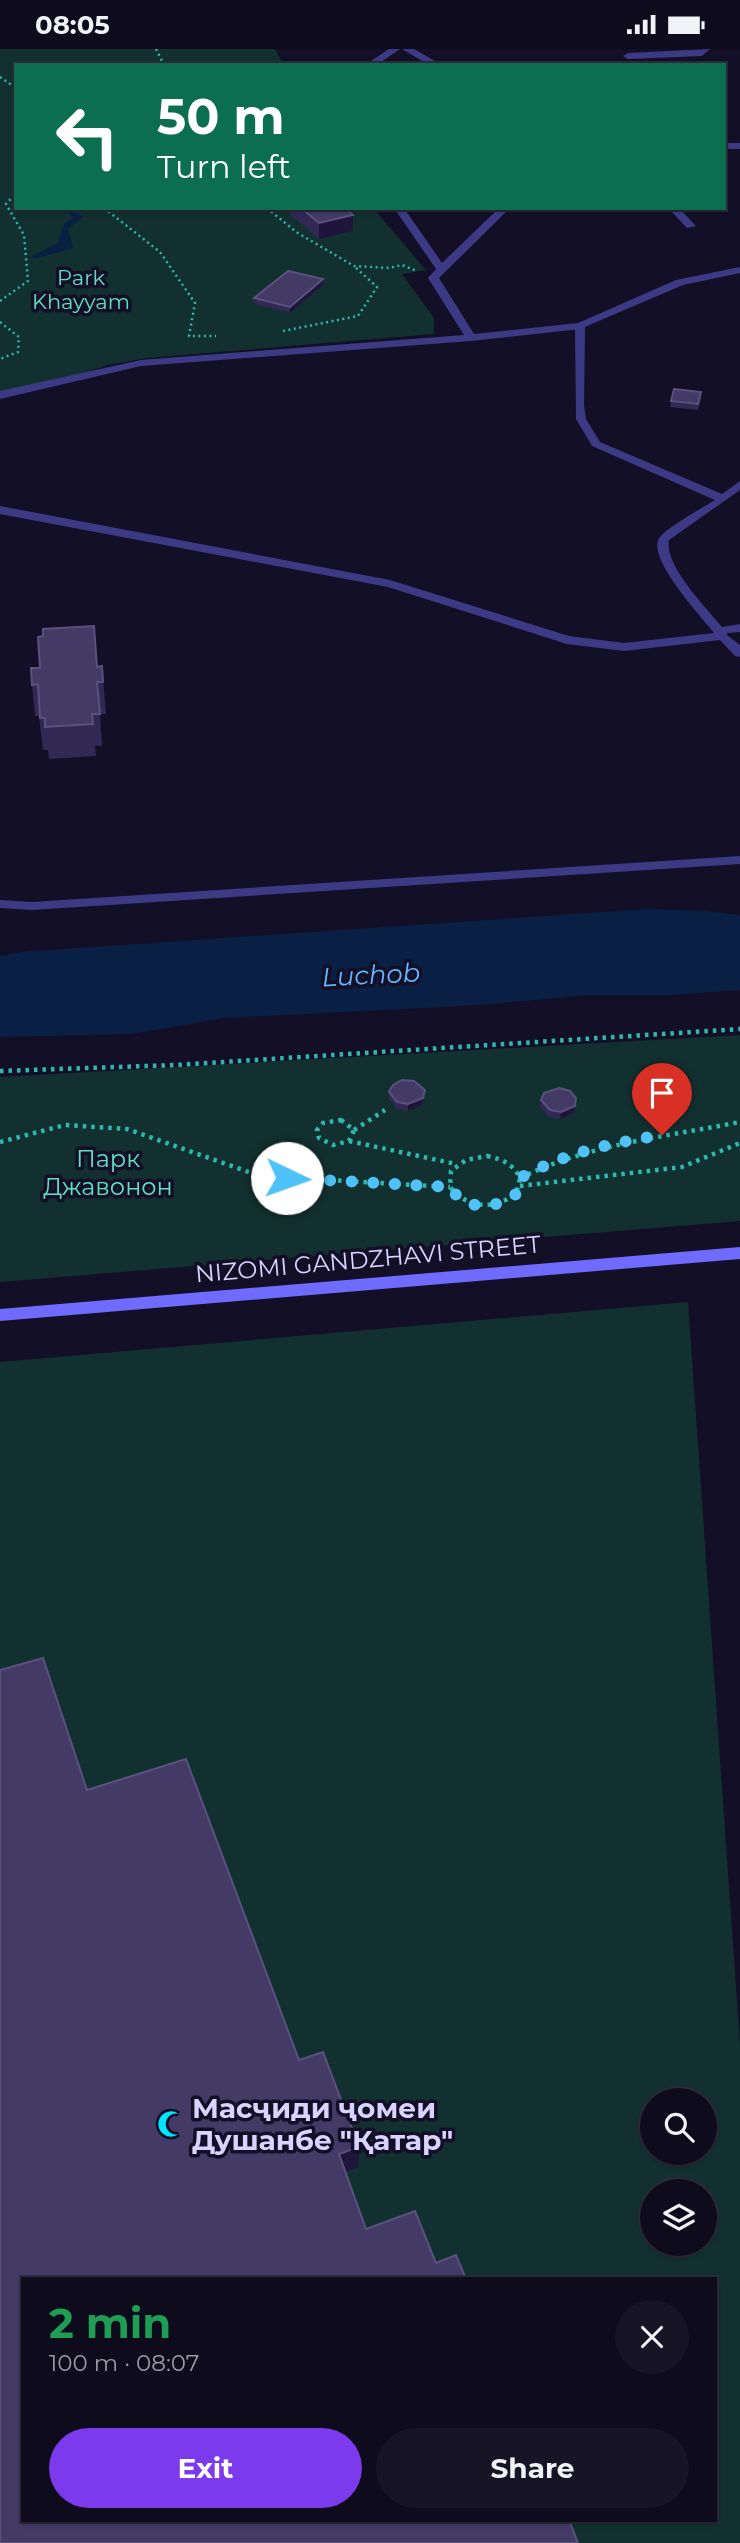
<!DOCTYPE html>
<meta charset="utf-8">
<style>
:root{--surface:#0e0b1c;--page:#171425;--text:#f1f3f6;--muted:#9b9ba3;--line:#2e2b3b;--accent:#7c3aed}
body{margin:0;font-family:Montserrat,sans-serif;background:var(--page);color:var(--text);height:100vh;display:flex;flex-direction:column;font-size:26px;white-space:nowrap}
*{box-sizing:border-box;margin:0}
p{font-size:23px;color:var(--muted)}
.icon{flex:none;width:38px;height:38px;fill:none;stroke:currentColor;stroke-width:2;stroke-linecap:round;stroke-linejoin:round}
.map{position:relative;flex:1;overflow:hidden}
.sheet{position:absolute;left:21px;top:2228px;width:696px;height:245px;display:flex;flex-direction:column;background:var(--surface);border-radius:0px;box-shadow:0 2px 5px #0004,0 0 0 2px var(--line)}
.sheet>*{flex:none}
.top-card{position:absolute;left:14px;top:14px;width:712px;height:147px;border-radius:0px;box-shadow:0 2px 5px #0004,0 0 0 2px var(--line);background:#0b6e4f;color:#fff;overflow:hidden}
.buttons{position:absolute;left:640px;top:2039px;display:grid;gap:14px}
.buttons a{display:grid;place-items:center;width:77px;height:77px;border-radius:50%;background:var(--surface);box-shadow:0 2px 5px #0004,0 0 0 2px var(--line);font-size:35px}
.pin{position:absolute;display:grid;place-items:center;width:60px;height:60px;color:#fff;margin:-72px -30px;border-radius:50% 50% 50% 0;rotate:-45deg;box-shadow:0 0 7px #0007}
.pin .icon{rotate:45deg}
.me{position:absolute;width:77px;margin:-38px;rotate:93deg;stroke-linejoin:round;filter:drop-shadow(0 0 5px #0008)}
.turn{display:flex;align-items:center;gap:24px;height:147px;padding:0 28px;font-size:32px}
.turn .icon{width:91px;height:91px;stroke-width:2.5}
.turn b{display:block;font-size:49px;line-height:60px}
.round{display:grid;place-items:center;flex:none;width:74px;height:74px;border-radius:37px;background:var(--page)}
.headline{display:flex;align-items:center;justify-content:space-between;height:119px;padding:0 28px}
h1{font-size:42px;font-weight:700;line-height:52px;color:#1e9e55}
.button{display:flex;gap:14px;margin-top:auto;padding:14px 28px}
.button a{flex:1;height:80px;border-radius:42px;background:var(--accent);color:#fff;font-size:28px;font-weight:700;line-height:80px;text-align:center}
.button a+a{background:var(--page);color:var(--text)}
.status{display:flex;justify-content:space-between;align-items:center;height:49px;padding:0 35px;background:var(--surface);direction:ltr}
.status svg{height:19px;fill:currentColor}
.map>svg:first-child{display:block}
</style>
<div class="status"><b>08:05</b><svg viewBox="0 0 49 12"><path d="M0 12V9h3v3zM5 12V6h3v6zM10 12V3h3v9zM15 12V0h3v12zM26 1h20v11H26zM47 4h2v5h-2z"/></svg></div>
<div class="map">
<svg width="740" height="2494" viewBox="0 0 740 2494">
<rect width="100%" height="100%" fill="#130f26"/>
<path fill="#12302f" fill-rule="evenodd" d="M0 0H275L284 16H16V159H373L426 221 402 225 434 269V285L147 309 108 316 62 331 0 343Z
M740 986V1172L0 1233V1028Z
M688 1253 740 1995V2494H0V1313ZM653 2051H705V2104H653ZM653 2142H705V2194H653ZM23 2230H716V2471H23Z"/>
<path fill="#0a1f44" d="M66 159H76L75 164 84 167 68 180 73 199 34 210 32 207 58 194 64 175 73 169Z
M647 860 706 862 740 866V941L671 946H588L481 956 224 969 132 985 0 988V907L21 903Z"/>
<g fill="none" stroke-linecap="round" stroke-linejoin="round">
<path stroke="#2fb8b0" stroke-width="2.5" stroke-dasharray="2 3.5" stroke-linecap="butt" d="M156 0 164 16
M0 28 16 39
M104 159 160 203 195 254 189 287H216
M267 159 296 183 354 217 389 219 402 216 417 222
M0 252 28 232 24 186 6 155 16 144
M0 273 19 288 18 303 0 310
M283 282 358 267 377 238 354 217"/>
<path stroke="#2fb8b0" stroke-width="4.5" stroke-dasharray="3.5 5" stroke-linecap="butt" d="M0 1022 176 1016 740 980
M341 1071 354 1081 349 1092 333 1096 319 1089 317 1081 323 1074Z
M354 1081 385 1061
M349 1092 456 1115
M0 1093 65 1076 127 1080 260 1127 450 1138
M487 1107C502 1110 513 1115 520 1129L516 1145C493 1161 468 1160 450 1138L451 1122 466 1111Z
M520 1129C590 1095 664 1088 740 1073
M520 1137 682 1118 740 1094"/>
<path fill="#3d3a85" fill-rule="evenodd" d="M580 274 585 277 584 356 586 370 600 393 722 445 740 432V441L669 491C664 517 706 558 722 578L740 575V583L727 584V590H719L715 585C702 568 644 507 660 488 668 478 702 459 715 451L592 397 576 370 575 277Z
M740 807V815L32 861 0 859V851L32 853Z"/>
<path fill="#3d3a85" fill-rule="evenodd" d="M389 0H400L377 16H365Z
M402 0H414L442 16H429Z
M710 0 702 7 628 10 623 7 628 4Z
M724 94H740V100H724Z
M394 159H404L442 214 499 159H510L439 229 474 285 578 274 676 231 740 218V224L683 236 580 280 471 292 141 317 0 350V342L141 311 464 286 428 229 436 220Z
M668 159H679L696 177 687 179Z
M0 457 390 531 569 587 624 594 723 583 740 596V608L735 607 720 591 624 602 567 595 388 538 0 465Z"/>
<path fill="#6f6bff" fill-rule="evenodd" d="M740 1198V1210L0 1272V1260Z"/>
</g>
<path fill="#312854" d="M283 159H345L353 182 319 190Z
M323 230V236L290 264 255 255 254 249Z
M701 349 698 361 670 358 671 352Z
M102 617 106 665H100L102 697H95L96 707 49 710 48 701H43L39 667H35L32 636 97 618Z
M425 1041 422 1056 408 1062 397 1060 389 1050V1043Z
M576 1049 574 1064 560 1070 549 1068 540 1058 541 1051Z"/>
<path fill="#1d163a" d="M353 166V182L319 190V174Z
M323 230V236L290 264V258Z
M425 1041 422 1056 408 1062V1055Z
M576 1049 574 1064 560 1070 561 1063Z
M359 2098V2118L339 2125V2105Z"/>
<path fill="#433a66" stroke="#5a527e" stroke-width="2" d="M263 13 266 16H245Z
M301 159H345L353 166 319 174Z
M288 222 323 230 290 258 254 249Z
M674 340 701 343 698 355 671 352Z
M94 577 97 618 102 617 103 633H97L100 665H92L93 675 45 678V669H40L38 635 32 636 31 619H40L38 588 43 587V580Z
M402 1031 414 1032 425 1041 423 1049 408 1055 397 1053 389 1043 393 1036Z
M559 1039 570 1042 576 1049 575 1057 561 1063 550 1061 541 1051 544 1044Z
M43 1609 87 1741 186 1710 299 2011 323 2003 359 2098 339 2105 366 2180 415 2162 436 2214 456 2206 466 2230H23V2471H569L578 2494H0V1621Z"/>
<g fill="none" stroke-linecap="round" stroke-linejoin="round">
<path stroke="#4fc3f7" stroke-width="12" stroke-dasharray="0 21.6" d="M287 1129 450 1138C464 1162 496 1161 516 1145L520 1129C565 1104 611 1094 662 1086"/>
</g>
<defs>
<symbol id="mosque-bare" viewBox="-9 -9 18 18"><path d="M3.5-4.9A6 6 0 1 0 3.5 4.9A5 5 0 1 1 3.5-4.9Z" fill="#00e5ff" stroke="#130f26" stroke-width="2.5" paint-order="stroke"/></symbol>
</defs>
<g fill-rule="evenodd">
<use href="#mosque-bare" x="152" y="2056" width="38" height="38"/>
</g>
<g text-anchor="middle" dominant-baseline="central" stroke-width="7" stroke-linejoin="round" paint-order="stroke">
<g font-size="21" fill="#5fe0c0" stroke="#130f26">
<text x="81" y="228">Park<tspan x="81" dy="24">Khayyam</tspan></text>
</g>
<g font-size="24" fill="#5fe0c0" stroke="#130f26">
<text x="108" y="1109">Парк<tspan x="108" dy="28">Джавонон</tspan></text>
</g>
<g font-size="24" fill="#d9d4ff" stroke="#130f26">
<text transform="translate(368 1210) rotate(-5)">NIZOMI GANDZHAVI STREET</text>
</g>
<g font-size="26" font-style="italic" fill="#62b6ff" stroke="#130f26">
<text transform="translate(371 926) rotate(-3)">Luchob</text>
</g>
<g font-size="28" font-weight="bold" fill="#d9d4ff" stroke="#130f26" text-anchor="start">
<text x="192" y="2059">Масҷиди ҷомеи<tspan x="192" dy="32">Душанбе "Қатар"</tspan></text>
</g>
</g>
</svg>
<div class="buttons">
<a><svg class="icon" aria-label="search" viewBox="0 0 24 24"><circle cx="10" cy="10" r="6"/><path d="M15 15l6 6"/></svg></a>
<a><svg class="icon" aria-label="layers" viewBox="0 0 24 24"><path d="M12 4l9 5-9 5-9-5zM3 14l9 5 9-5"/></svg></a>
</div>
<div class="pin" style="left:662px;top:1086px;background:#d93025"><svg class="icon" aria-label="arrive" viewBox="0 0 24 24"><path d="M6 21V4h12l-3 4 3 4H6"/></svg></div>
<svg class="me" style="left:287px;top:1129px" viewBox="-20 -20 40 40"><circle r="19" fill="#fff"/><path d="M0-13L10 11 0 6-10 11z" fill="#4fc3f7"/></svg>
<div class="top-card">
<div class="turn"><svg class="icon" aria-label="left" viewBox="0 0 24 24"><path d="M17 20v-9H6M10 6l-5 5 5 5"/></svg><div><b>50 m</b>Turn left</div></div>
</div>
<section class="sheet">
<div class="headline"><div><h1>2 min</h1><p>100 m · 08:07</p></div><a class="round"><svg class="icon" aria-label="close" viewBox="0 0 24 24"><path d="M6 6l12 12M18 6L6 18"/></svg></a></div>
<div class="button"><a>Exit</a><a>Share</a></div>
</section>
</div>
